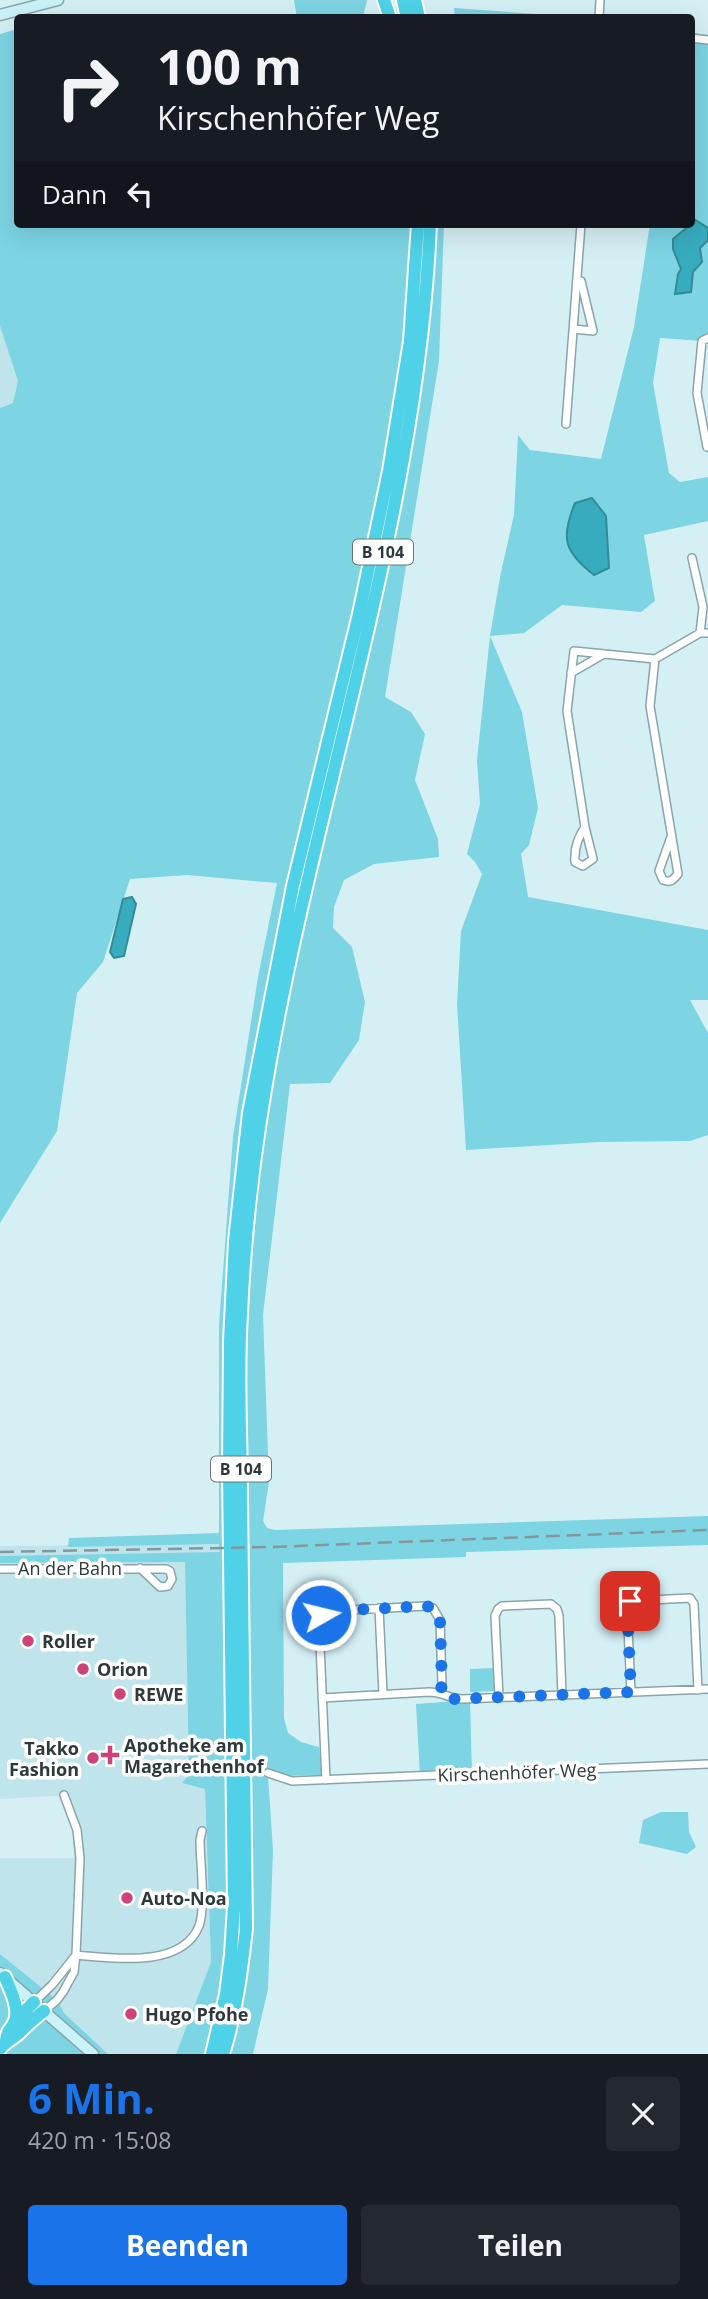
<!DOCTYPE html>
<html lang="de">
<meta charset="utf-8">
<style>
:root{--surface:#171b24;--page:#242831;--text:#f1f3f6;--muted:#9ea1a6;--accent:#1a73e8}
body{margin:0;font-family:"Open Sans",sans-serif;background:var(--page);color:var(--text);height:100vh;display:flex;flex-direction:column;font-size:26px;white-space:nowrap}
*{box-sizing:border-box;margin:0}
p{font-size:23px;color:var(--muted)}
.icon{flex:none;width:38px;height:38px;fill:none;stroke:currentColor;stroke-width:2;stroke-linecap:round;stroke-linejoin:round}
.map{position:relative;height:2054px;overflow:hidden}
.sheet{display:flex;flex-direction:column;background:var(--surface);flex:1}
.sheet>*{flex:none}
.hud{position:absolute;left:14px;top:14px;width:681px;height:214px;border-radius:7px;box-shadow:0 7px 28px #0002;background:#171b24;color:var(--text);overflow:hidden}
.pin{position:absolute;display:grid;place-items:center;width:60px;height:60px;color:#fff;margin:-30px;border-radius:14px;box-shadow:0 4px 10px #0006}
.me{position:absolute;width:77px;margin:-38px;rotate:82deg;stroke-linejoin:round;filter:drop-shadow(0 0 5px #0008)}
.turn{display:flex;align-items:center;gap:24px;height:147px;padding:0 28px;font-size:32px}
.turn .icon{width:91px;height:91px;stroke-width:2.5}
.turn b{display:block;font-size:49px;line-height:60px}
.then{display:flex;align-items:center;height:66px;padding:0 28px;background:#0003;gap:14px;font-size:26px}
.round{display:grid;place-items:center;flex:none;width:74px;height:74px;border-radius:7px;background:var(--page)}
.summary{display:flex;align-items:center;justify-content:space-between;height:119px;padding:0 28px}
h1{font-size:42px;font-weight:700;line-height:52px;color:var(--accent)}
.button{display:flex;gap:14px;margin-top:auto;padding:14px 28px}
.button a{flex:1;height:80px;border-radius:7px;background:var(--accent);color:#fff;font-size:28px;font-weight:700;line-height:80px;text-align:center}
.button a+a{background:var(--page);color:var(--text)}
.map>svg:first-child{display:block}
</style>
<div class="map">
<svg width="708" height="2054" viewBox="0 0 708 2054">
<rect width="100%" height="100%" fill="#d4f0f5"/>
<path fill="#c0e4eb" d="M0 326 18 381 13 403 0 408Z
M220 1544V1553L0 1556V1546Z
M185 1562 189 1775 182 1783 205 1788 211 1962 176 2054H108L64 2013 57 2000 0 1954V1858H74L73 1833 62 1799 57 1796 0 1799V1563Z"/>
<path fill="#7dd4e3" d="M294 0H367L363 17 297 18Z
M454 8 565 16 455 17Z
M17 29 18 224H444L439 361 385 697 411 712 425 734 415 780 438 839 439 857 374 864 344 880 334 907 333 928 352 947 365 1002 359 1040 330 1083 290 1084 263 1315 269 1482 263 1521 267 1528 275 1530 708 1516V1545L466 1552V1557L283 1563 284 1718 288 1733 301 1742 319 1747 322 1775 268 1776 273 1850 268 1989 253 2054H176L211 1962 205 1789 182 1783 189 1775 185 1562 0 1563V1556L220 1552 219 1544 68 1547 69 1538 219 1533V1325L233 1137 258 977 277 883 187 875 130 879 103 962 77 993 57 1131 0 1223V408L13 403 18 381 0 326V34Z
M691 33 708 35V338L702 341 660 338 653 383 669 473 680 482 708 477V521L644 535 655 601 641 612 562 605 524 633 490 636 522 712 538 808 529 845 521 854 528 897 708 930V1000H690L708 1033V1135L690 1141 599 1142 466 1150 457 1004 461 931 482 874 475 862 467 854 480 804 477 760 490 636 501 572 514 515 518 435 530 450 601 459 634 327 650 224H691Z
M495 1668 494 1691 470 1692V1669Z
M470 1700 472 1774 420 1776 416 1704Z
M661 1812H688L689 1832 696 1847 687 1854 639 1843 643 1820Z
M0 1954 57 2000 64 2013 108 2054H0Z"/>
<path fill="#37acbe" stroke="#348a97" stroke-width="2" d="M694 219 708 228V240L700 248 702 262 693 272 691 292 675 294 678 274 681 269 673 249V239L691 224Z
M592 498 606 516 609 568 594 575C563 551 561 537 575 503Z
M132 897 136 904 124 956 114 958 110 952 123 899Z"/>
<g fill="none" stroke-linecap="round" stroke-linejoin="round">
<defs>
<path id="street" d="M599 18 600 0
M691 38 708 40
M574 329 593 331 581 281
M566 424 581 224
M707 447 697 393 702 341 708 338
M692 558 703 607 700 633
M655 659 650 706 678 874C673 880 671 883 663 880L659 871 671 837
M571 673 604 654
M585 827C578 837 574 849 575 862L583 866 593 859 585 827 567 711 574 651 655 659 700 633H708
M0 1569H166L170 1571 172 1579 168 1586 160 1587 140 1568
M379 1608 383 1694
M631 1692 627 1606 630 1601 690 1598 694 1604 698 1690
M499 1697 495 1616 498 1609 502 1606 551 1604 557 1609 559 1616 562 1695
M322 1698 429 1692C442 1692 450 1699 463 1699L708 1689
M268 1773 292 1781 708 1764
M326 1780 319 1622 322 1615 331 1611 426 1606 433 1608 440 1620 442 1685 440 1692
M76 1955C112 1958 182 1969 199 1926 206 1907 200 1861 200 1840L202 1831
M34 2002 52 1985 76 1955
M44 2011 57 2000 63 1992 74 1972 76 1955 80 1858 77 1830 64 1795"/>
<path id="secondary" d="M0 15 58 0
M0 1973 93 2054"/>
<path id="highway" d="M384 0 390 18
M403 0 407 18
M415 0 419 18
M5 1977C10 1989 20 2008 15 2021 11 2031 7 2028 6 2041
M15 2021 34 2002
M0 2049C5 2042 12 2039 18 2034 27 2025 34 2018 44 2011
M212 2054 226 1994 231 1955 234 1906 229 1470 230 1341 235 1241 249 1113 293 886 359 614 389 471 410 341 418 224
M223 2054C236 2013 241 1972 246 1929 245 1785 242 1640 241 1496 241 1436 237 1374 241 1314 244 1245 251 1176 262 1108 308 813 418 523 430 224"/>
</defs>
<use href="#street" stroke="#8aa5a9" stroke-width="10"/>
<use href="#secondary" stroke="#8aa5a9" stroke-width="13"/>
<use href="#highway" stroke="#fff" stroke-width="16"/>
<use href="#street" stroke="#fff" stroke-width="7"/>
<use href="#secondary" stroke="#caf2f8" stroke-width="10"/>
<use href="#highway" stroke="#4fd2e7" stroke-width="12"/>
<path stroke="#84989b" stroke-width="2.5" stroke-dasharray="14 7" stroke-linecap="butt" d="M0 1552 272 1547 708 1530"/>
</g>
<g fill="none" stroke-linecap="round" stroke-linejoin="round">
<path stroke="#1a73e8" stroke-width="12" stroke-dasharray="0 21.6" d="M321 1615 331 1611 426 1606 433 1608 440 1620 442 1685 440 1692 446 1697 454 1699 631 1692 627 1606 630 1601"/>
</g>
<g fill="#cd4379" stroke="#fff" stroke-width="2.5">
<circle cx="28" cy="1641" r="7"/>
<circle cx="83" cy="1669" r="7"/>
<circle cx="120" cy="1694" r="7"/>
<path d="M106.5 1744.5h7v7h7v7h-7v7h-7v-7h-7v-7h7z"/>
<circle cx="93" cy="1758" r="7"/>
<circle cx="127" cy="1898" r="7"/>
<circle cx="131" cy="2014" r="7"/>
</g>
<g text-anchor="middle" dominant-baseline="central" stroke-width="7" stroke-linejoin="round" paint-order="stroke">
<g fill="#fff" stroke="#6d7476" stroke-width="2">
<rect x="353" y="539.5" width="60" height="25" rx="5"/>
<rect x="211" y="1456.5" width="60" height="25" rx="5"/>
</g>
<g font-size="16" font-weight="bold" fill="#2e393b">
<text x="383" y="552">B 104</text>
<text x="241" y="1469">B 104</text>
</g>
<g font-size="18" fill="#2e393b" stroke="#fff">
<text x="70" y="1568">An der Bahn</text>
<text transform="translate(517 1772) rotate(-2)">Kirschenhöfer Weg</text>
</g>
<g font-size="18" font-weight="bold" fill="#2e393b" stroke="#fff" text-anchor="start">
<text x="42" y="1641">Roller</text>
<text x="97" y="1669">Orion</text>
<text x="134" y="1694">REWE</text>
<text x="124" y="1745">Apotheke am<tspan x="124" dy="21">Magarethenhof</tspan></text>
<text x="79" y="1748" text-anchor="end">Takko<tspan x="79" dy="21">Fashion</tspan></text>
<text x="141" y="1898">Auto-Noa</text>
<text x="145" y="2014">Hugo Pfohe</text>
</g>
</g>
</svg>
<div class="pin" style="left:630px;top:1601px;background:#d93025"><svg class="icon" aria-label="arrive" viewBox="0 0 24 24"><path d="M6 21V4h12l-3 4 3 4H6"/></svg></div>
<svg class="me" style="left:321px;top:1615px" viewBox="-20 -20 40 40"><circle r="17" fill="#1a73e8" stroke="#fff" stroke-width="3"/><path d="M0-11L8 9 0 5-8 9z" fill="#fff"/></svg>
<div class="hud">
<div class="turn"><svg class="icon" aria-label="right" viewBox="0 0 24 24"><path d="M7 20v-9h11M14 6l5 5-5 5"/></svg><div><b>100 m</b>Kirschenhöfer Weg</div></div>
<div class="then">Dann<svg class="icon" aria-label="left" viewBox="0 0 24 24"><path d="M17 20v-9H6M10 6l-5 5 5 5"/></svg></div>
</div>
</div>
<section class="sheet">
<div class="summary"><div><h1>6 Min.</h1><p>420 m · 15:08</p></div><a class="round"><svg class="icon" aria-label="close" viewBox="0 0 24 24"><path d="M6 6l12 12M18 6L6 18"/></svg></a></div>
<div class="button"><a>Beenden</a><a>Teilen</a></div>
</section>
